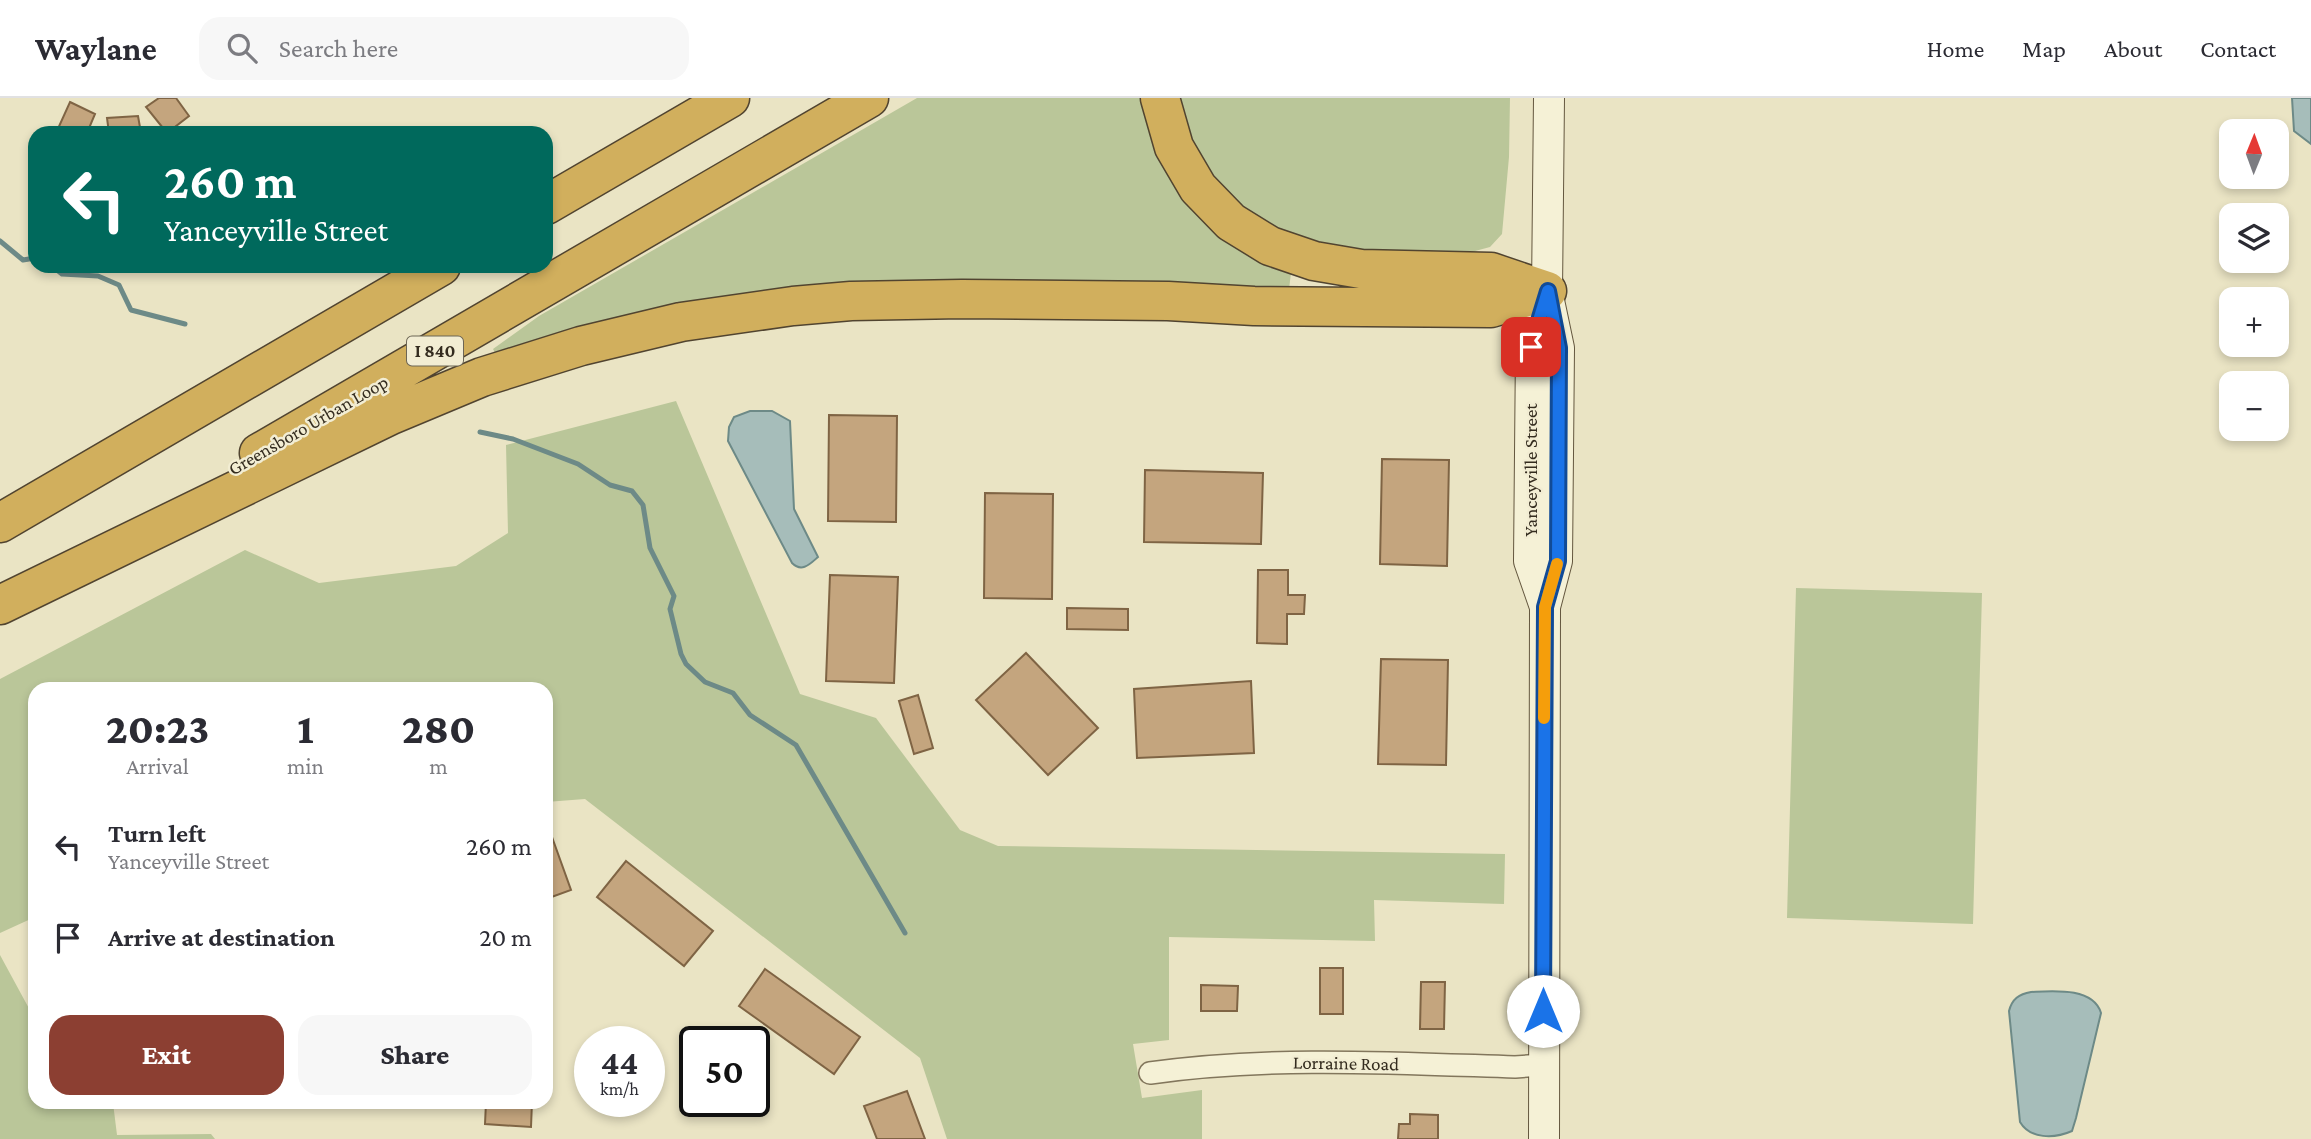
<!DOCTYPE html>
<meta charset="utf-8">
<style>
:root{--surface:#fff;--page:#f7f7f7;--text:#2b2b33;--muted:#7c7c81;--line:#e1e1e2;--accent:#8c3f32}
body{margin:0;font-family:"Crimson Pro",serif;background:var(--page);color:var(--text);height:100vh;display:flex;flex-direction:column;font-size:26px;white-space:nowrap}
*{box-sizing:border-box;margin:0}
p{font-size:23px;color:var(--muted)}
.icon{flex:none;width:38px;height:38px;fill:none;stroke:currentColor;stroke-width:2;stroke-linecap:round;stroke-linejoin:round}
.map{position:relative;flex:1;overflow:hidden}
.panel{position:absolute;left:28px;top:584px;width:525px;height:427px;display:flex;flex-direction:column;background:var(--surface);border-radius:21px;box-shadow:0 4px 10px #0003}
.panel>*{flex:none}
.banner{position:absolute;left:28px;top:28px;width:525px;height:147px;border-radius:21px;box-shadow:0 4px 10px #0003;background:#00695c;color:#fff;overflow:hidden}
.needle{width:46px;rotate:1deg}
.tools{position:absolute;left:2219px;top:21px;display:grid;gap:14px}
.tools a{display:grid;place-items:center;width:70px;height:70px;border-radius:14px;background:var(--surface);box-shadow:0 4px 10px #0003;font-size:35px}
.speed{position:absolute;left:574px;top:928px;display:flex;gap:14px;font-size:35px;font-weight:700;text-align:center}
.speed>*{display:grid;place-content:center;width:91px;height:91px;border-radius:50%;background:var(--surface);box-shadow:0 4px 10px #0003;line-height:1}
.speed small{font-size:18px;font-weight:400}
.speed .limit{border:4px solid #111;border-radius:10px;background:#fff;color:#111}
.pin{position:absolute;display:grid;place-items:center;width:60px;height:60px;color:#fff;margin:-30px;border-radius:14px;box-shadow:0 4px 10px #0006}
.me{position:absolute;width:77px;margin:-38px;rotate:0deg;stroke-linejoin:round;filter:drop-shadow(0 0 5px #0008)}
.turn{display:flex;align-items:center;gap:24px;height:147px;padding:0 21px;font-size:32px}
.turn .icon{width:91px;height:91px;stroke-width:2.5}
.turn b{display:block;font-size:49px;line-height:60px}
.eta{display:flex;justify-content:space-evenly;align-items:center;height:119px;text-align:center}
.eta b{font-size:42px;font-weight:800;line-height:49px}
.primary-button{display:flex;gap:14px;margin-top:auto;padding:14px 21px}
.primary-button a{flex:1;height:80px;border-radius:21px;background:var(--accent);color:#fff;font-size:28px;font-weight:800;line-height:80px;text-align:center}
.primary-button a+a{background:var(--page);color:var(--text)}
ul{padding:0;list-style:none}
li{display:flex;align-items:center;gap:21px;height:91px;padding:0 21px}
li div{flex:1}
li b{display:block;font-size:26px}
li em{font-style:normal}
header{display:flex;align-items:center;gap:42px;box-sizing:border-box;height:98px;padding:0 35px;background:var(--surface);border-bottom:2px solid var(--line)}
header strong{font-size:33px}
nav{display:flex;gap:38px;margin-inline-start:auto;font-size:24px}
.search{width:490px;height:63px;background:var(--page);display:flex;align-items:center;gap:18px;box-sizing:border-box;padding:0 24px;border-radius:21px;color:var(--muted);font-size:26px}
.map>svg:first-child{display:block}
</style>
<header>
<strong>Waylane</strong>
<div class="search"><svg class="icon" aria-label="search" viewBox="0 0 24 24"><circle cx="10" cy="10" r="6"/><path d="M15 15l6 6"/></svg>Search here</div>
<nav><a>Home</a><a>Map</a><a>About</a><a>Contact</a></nav>
</header>
<div class="map">
<svg width="2311" height="1041" viewBox="0 0 2311 1041">
<rect width="100%" height="100%" fill="#eae4c4"/>
<path fill="#bac699" d="M917 0H1148L1154 33 1292 167 1289 191 941 186 499 262 493 251 539 218Z
M1177 0H1510L1509 59 1502 136 1490 149 1464 156 1390 158 1301 143 1232 105 1206 75 1186 37Z
M676 303 800 596 876 620 960 732 998 748 1505 756 1504 806 1374 802 1375 843 1169 839V942L1133 946 1142 1000 1202 992V1041H947L920 960 585 701 546 704V592H35V819L0 835V581L245 452 319 485 456 468 508 435 506 347Z
M1796 490 1982 495 1973 826 1787 820Z
M0 857 32 916H35V1004L113 1005 117 1037 211 1036 215 1041H0Z"/>
<path fill="#a6bdba" stroke="#6d8a87" stroke-width="2" d="M2292 0H2311V46L2294 33Z
M750 313H772L790 323 794 411 818 459C810 466 802 475 792 465L728 343 729 329 734 319Z
M2031 894C2053 893 2093 889 2101 915L2076 1020 2072 1033C2054 1041 2030 1041 2020 1024L2009 913C2012 901 2019 896 2031 894Z"/>
<g fill="none" stroke-linecap="round" stroke-linejoin="round">
<path stroke="#6d8a87" stroke-width="5" d="M0 143 23 162 35 160
M52 168 62 176 98 178 119 187 131 212 185 226
M480 334 513 341 578 366 610 387 632 393 643 407 650 450 674 498 670 511 681 556 686 566 705 584 733 595 750 617 796 647 905 835"/>
</g>
<path fill="#c4a57e" stroke="#7f6444" stroke-width="2" d="M159 0H176L189 18 167 35 146 9Z
M70 4 95 16 87 35H56Z
M138 18 141 35H109L107 20Z
M829 317 897 318 896 424 828 423Z
M1382 361 1449 362 1447 468 1380 466Z
M1145 372 1263 375 1261 446 1144 444Z
M985 395 1053 396 1052 501 984 500Z
M1258 472H1288V497H1305L1304 516H1287V546L1257 545Z
M830 477 898 479 894 585 826 583Z
M1067 510 1128 511V532L1067 531Z
M1026 555 1098 630 1048 677 976 602Z
M1381 561 1448 562 1446 667 1378 666Z
M1251 583 1254 655 1137 660 1134 591Z
M918 597 933 650 914 656 899 603Z
M546 728H548L571 792 546 801Z
M626 763 713 833 684 868 597 799Z
M1320 870H1343V916H1320Z
M765 871 860 939 834 976 739 908Z
M1421 884H1445L1444 931H1420Z
M1201 887 1238 888 1237 913H1201Z
M907 993 925 1041H877L864 1008Z
M486 1004H532L531 1029 485 1026Z
M1410 1016 1438 1017V1041H1398L1399 1026H1410Z"/>
<g fill="none" stroke-linecap="round" stroke-linejoin="round">
<defs>
<path id="street" d="M1150 975C1271 958 1393 965 1515 969L1542 967"/>
<path id="secondary" d="M1545 509 1529 463 1531 249 1546 196
M1544 1041 1545 509 1557 463 1559 250 1547 193 1549 0"/>
<path id="highway" d="M1160 0 1174 49 1198 90 1231 124 1270 148 1314 163 1361 171 1491 174 1547 193
M546 107 730 0
M259 355 869 0
M0 425 441 168
M0 507 391 317 482 279 581 248 681 224 793 208 851 203 962 201 1168 203 1254 208 1491 210 1547 193"/>
</defs>
<use href="#street" stroke="#82765c" stroke-width="24"/>
<use href="#secondary" stroke="#64573f" stroke-width="32"/>
<use href="#highway" stroke="#514430" stroke-width="41"/>
<use href="#street" stroke="#f5f1d6" stroke-width="21"/>
<use href="#secondary" stroke="#f5f1d6" stroke-width="30"/>
<use href="#highway" stroke="#d1af5d" stroke-width="38"/>
</g>
<g fill="none" stroke-linecap="round" stroke-linejoin="round">
<defs>
<path id="route" d="M1531 249 1548 193 1559 250 1558 463 1545 509 1543 913"/>
</defs>
<use href="#route" stroke="#114b97" stroke-width="18"/>
<use href="#route" stroke="#1a73e8" stroke-width="12"/>
<path stroke="#f59e0b" stroke-width="12" d="M1544 620 1545 509 1557 466"/>
</g>
<g text-anchor="middle" dominant-baseline="central" stroke-width="5" stroke-linejoin="round" paint-order="stroke">
<rect fill="#f2edd3" stroke="#6d6655" stroke-width="2" x="407" y="238.5" width="56" height="29" rx="5"/>
<g font-size="18" font-weight="bold" fill="#342c1f">
<text x="435" y="253">I 840</text>
</g>
<g font-size="19" fill="#342c1f" stroke="#f2edd3">
<text transform="translate(308 327) rotate(-30)">Greensboro Urban Loop</text>
<text transform="translate(1530 372) rotate(-90)">Yanceyville Street</text>
<text transform="translate(1346 965) rotate(1)">Lorraine Road</text>
</g>
</g>
</svg>
<div class="tools">
<a><svg class="needle" viewBox="-14 -14 28 28"><path d="M0-13l5 13h-10z" fill="#e53935"/><path d="M0 13l5-13h-10z" fill="#7c7c81"/></svg></a>
<a><svg class="icon" aria-label="layers" viewBox="0 0 24 24"><path d="M12 4l9 5-9 5-9-5zM3 14l9 5 9-5"/></svg></a>
<a>+</a>
<a>−</a>
</div>
<div class="speed"><div>44<small>km/h</small></div><div class="limit">50</div></div>
<div class="pin" style="left:1531px;top:249px;background:#d93025"><svg class="icon" aria-label="arrive" viewBox="0 0 24 24"><path d="M6 21V4h12l-3 4 3 4H6"/></svg></div>
<svg class="me" style="left:1543px;top:913px" viewBox="-20 -20 40 40"><circle r="19" fill="#fff"/><path d="M0-13L10 11 0 6-10 11z" fill="#1a73e8"/></svg>
<div class="banner">
<div class="turn"><svg class="icon" aria-label="left" viewBox="0 0 24 24"><path d="M17 20v-9H6M10 6l-5 5 5 5"/></svg><div><b>260 m</b>Yanceyville Street</div></div>
</div>
<section class="panel">
<div class="eta">
<div><b>20:23</b><p>Arrival</p></div>
<div><b>1</b><p>min</p></div>
<div><b>280</b><p>m</p></div>
</div>
<ul>
<li><svg class="icon" aria-label="left" viewBox="0 0 24 24"><path d="M17 20v-9H6M10 6l-5 5 5 5"/></svg><div><b>Turn left</b><p>Yanceyville Street</p></div><em>260 m</em></li>
<li><svg class="icon" aria-label="arrive" viewBox="0 0 24 24"><path d="M6 21V4h12l-3 4 3 4H6"/></svg><div><b>Arrive at destination</b></div><em>20 m</em></li>
</ul>
<div class="primary-button"><a>Exit</a><a>Share</a></div>
</section>
</div>
